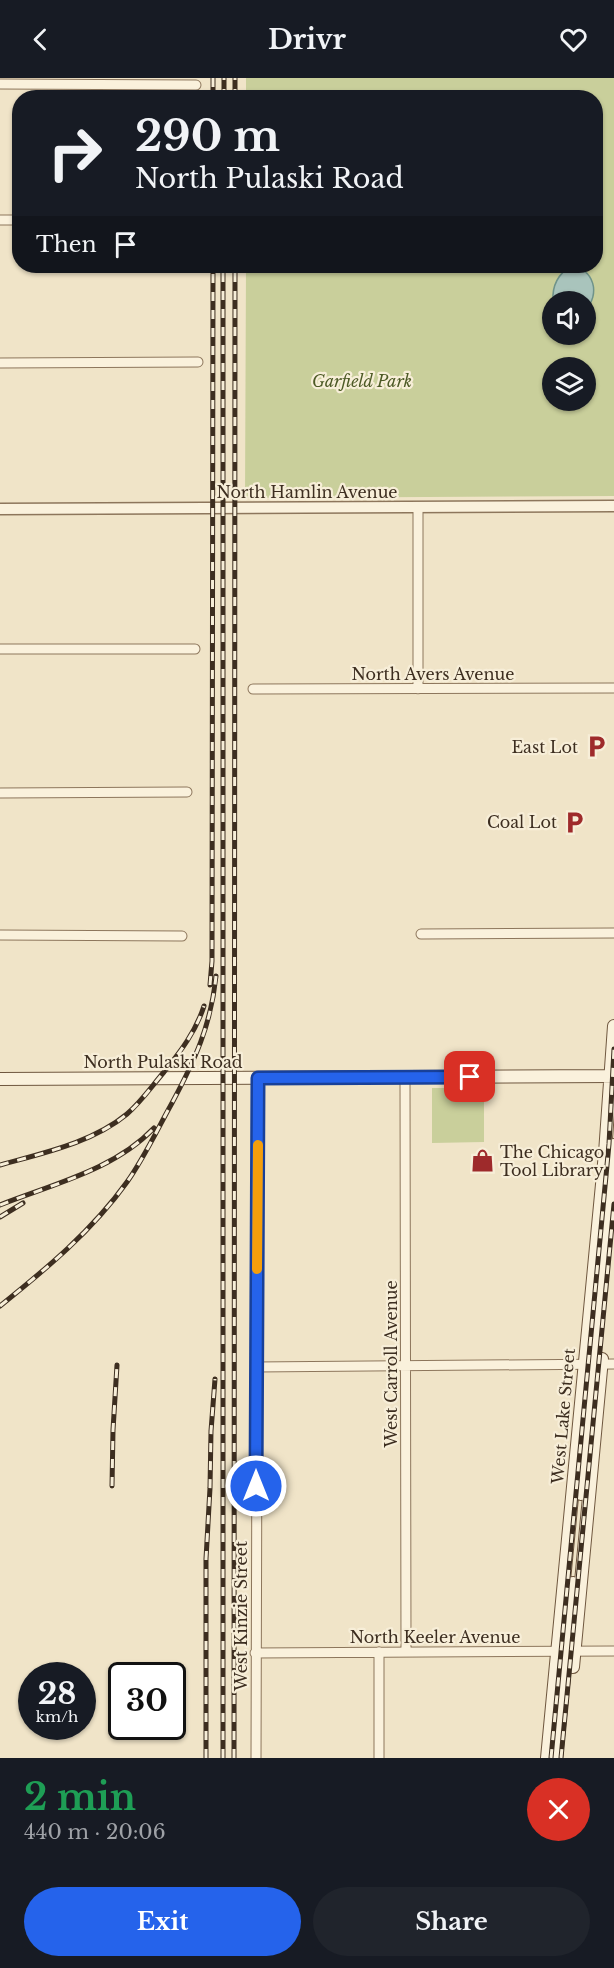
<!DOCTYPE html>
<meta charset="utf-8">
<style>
:root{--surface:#171b24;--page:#20242c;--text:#f1f3f6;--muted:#9ea1a6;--accent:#2563eb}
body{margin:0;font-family:"Libre Baskerville",serif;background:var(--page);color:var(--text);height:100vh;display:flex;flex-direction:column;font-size:22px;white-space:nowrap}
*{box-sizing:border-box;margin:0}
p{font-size:20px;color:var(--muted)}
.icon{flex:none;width:33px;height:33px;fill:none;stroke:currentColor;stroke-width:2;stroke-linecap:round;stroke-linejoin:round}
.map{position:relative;height:1680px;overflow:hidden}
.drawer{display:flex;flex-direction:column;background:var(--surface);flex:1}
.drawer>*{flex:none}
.top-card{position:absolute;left:12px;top:12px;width:591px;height:183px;border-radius:24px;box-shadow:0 2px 4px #0004;background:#171b24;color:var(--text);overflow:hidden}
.fabs{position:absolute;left:542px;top:213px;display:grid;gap:12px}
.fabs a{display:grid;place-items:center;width:54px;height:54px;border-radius:50%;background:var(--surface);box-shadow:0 2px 4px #0004;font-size:30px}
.speed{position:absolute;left:18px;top:1584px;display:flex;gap:12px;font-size:30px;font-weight:700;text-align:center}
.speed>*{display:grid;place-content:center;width:78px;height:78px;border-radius:50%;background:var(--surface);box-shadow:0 2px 4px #0004;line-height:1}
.speed small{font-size:15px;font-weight:400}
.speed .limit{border:3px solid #111;border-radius:9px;background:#fff;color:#111}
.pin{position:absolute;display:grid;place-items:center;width:51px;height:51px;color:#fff;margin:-26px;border-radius:12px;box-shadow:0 3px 9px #0006}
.me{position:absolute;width:66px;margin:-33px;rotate:0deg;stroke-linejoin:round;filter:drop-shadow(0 0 4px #0008)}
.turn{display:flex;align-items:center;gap:21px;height:126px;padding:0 24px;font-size:27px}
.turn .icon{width:78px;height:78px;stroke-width:2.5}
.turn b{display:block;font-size:42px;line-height:51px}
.then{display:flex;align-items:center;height:57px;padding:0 24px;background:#0003;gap:12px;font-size:22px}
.round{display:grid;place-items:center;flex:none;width:63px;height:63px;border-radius:32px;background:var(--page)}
.summary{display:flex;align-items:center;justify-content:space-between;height:102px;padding:0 24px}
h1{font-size:36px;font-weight:700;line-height:45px;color:#1e9e55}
.cta{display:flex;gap:12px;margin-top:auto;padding:12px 24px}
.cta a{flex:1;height:69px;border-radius:36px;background:var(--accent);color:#fff;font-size:24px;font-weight:700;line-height:69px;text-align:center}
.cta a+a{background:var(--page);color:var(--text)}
header{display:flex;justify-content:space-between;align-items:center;height:78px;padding:0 24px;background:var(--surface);font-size:27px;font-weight:700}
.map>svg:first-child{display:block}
</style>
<header><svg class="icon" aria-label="back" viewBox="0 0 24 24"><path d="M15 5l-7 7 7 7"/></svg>Drivr<svg class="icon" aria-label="heart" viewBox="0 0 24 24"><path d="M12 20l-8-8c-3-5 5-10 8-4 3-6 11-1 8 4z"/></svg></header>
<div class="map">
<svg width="614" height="1680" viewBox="0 0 614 1680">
<rect width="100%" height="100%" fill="#f0e4c8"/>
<path fill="#c9cf9b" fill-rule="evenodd" d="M246 0H614V418L245 420 246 188H596V20L246 19ZM552 224H585V256H552ZM552 290H585V322H552Z
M432 1010H484V1064L432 1065Z"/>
<path fill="#a9c4bc" stroke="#6f938a" stroke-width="1.5" d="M571 188C594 190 601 217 585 232V224L553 223C552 208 558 196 571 188Z"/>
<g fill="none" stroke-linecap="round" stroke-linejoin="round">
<defs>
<path id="minor" d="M0 6 196 7
M0 142H20
M0 285 198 284
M0 571H195
M253 611 614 610
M418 611V429
M0 715 187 714
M421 856 614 855
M0 857 182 858
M405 999 406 1574
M256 1289 614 1286
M255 1575 614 1573
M256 1680 258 1000
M379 1680V1574"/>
<path id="tertiary" d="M0 431 614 428"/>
<path id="secondary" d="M0 1001 614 998
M581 1416 614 1067
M573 1589 602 1281
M547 1680 605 1075 614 948
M556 1680 573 1505"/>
</defs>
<use href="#minor" stroke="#8d765c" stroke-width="11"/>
<use href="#tertiary" stroke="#8d765c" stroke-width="13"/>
<use href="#secondary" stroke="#6f573f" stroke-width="14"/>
<use href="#minor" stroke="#faf1dc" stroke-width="9"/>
<use href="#tertiary" stroke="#faf1dc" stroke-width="10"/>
<use href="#secondary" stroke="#faf1dc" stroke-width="12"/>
<defs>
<path id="rail" d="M213 0V20
M224 20V0
M235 20V0
M210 907 212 883 213 188
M0 1087C43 1075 92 1065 127 1036 141 1024 152 1008 164 994 181 973 196 953 204 928
M0 1127C53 1106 114 1092 154 1050
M0 1139 23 1125
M0 1228C46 1191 92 1153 127 1104 144 1080 157 1052 172 1025 195 982 211 947 216 898
M112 1408 113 1352 117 1287
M206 1680V1481L210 1410 211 1353 215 1301
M223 1680V188
M234 1680 235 188
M551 1680 609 1066 614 971
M561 1680 614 1126"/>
</defs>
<use href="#rail" stroke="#3d2e20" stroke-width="5"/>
<use href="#rail" stroke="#f7eed8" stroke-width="3" stroke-dasharray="9" stroke-linecap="butt"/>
</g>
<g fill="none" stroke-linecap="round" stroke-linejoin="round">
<defs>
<path id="route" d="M256 1408 258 1000 470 999"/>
</defs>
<use href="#route" stroke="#184099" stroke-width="15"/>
<use href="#route" stroke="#2563eb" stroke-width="10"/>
<path stroke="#f59e0b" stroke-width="10" d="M257 1191 258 1067"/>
</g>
<defs>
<symbol id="parking-bare" viewBox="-9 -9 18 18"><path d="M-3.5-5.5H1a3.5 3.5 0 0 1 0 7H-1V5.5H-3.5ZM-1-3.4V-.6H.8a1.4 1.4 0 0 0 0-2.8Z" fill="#9e2a2b" stroke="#f7eed8" stroke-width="2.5" paint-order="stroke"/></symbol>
<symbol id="shop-bare" viewBox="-9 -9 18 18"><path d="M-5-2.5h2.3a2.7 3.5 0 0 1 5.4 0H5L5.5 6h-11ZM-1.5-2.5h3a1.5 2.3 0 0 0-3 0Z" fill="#9e2a2b" stroke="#f7eed8" stroke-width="2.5" paint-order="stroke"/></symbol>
</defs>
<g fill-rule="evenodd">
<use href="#parking-bare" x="580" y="652" width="33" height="33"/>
<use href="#parking-bare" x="558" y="728" width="33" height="33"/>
<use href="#shop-bare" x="466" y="1066" width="33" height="33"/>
</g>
<g text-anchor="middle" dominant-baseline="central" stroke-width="4.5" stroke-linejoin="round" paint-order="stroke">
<g font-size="16" font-style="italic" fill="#4d5a26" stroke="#f7eed8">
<text x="362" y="303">Garfield Park</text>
</g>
<g font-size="16" fill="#3d2e20" stroke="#f7eed8">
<text x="307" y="414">North Hamlin Avenue</text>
<text x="433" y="596">North Avers Avenue</text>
<text x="163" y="984">North Pulaski Road</text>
<text transform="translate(391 1286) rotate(-90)">West Carroll Avenue</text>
<text transform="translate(563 1338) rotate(-85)">West Lake Street</text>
<text transform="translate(241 1538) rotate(-90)">West Kinzie Street</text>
<text x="435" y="1559">North Keeler Avenue</text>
</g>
<g font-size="16" fill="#3d2e20" stroke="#f7eed8" text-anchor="end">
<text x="578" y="669">East Lot</text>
<text x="557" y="744">Coal Lot</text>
<text x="500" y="1074" text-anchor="start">The Chicago<tspan x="500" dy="18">Tool Library</tspan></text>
</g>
</g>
</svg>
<div class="fabs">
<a><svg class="icon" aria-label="sound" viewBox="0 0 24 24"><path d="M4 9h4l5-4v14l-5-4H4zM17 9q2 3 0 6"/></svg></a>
<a><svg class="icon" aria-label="layers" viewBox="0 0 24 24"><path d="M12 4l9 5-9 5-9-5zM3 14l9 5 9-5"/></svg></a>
</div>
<div class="speed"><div>28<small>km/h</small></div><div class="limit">30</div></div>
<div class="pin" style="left:470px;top:999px;background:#d93025"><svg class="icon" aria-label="arrive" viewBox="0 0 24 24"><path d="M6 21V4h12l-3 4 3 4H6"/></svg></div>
<svg class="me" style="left:256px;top:1408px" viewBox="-20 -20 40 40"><circle r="17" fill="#2563eb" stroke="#fff" stroke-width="3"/><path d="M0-11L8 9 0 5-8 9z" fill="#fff"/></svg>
<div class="top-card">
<div class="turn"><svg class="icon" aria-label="right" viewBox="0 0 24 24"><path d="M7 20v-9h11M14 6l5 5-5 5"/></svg><div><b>290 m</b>North Pulaski Road</div></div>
<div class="then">Then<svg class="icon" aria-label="arrive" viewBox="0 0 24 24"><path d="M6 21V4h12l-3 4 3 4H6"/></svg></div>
</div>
</div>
<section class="drawer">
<div class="summary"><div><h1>2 min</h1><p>440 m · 20:06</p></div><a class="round" style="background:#d93025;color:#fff"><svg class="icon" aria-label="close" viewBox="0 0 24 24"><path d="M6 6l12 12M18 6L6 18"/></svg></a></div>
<div class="cta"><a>Exit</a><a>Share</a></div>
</section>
